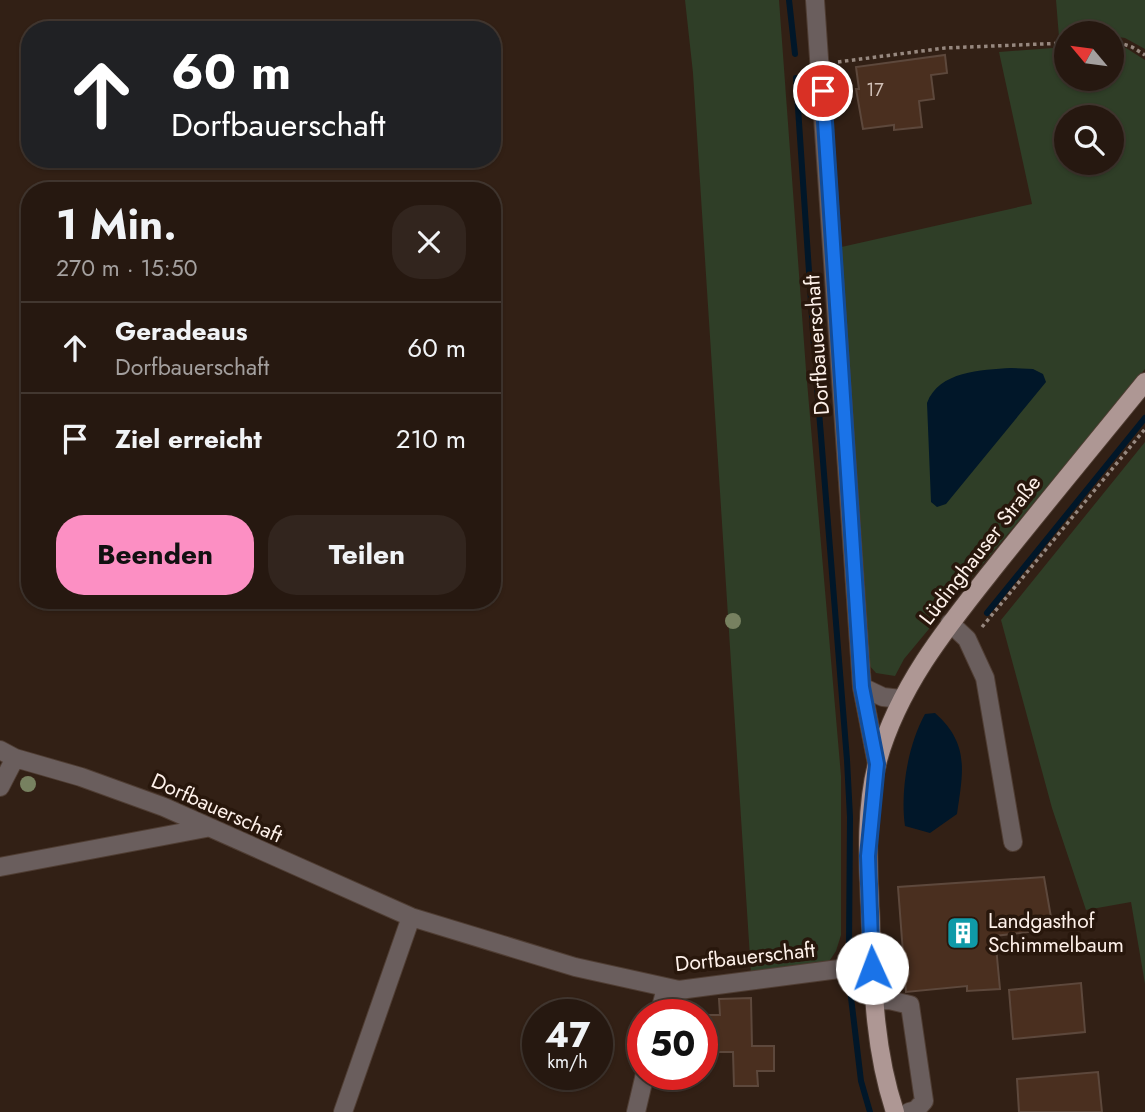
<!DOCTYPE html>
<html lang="de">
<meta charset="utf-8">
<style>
:root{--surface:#261810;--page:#32251e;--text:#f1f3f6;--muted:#a4a09f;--line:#423730;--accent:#fc8fc3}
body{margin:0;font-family:Jost,sans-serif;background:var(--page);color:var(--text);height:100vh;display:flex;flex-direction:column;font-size:26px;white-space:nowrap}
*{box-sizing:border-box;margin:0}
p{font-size:23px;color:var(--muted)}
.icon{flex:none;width:38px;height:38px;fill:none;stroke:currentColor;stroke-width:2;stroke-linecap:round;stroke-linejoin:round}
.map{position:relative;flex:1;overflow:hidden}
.sheet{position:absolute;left:21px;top:182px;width:480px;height:427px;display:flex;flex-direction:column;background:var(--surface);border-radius:28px;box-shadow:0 2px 5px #0004,0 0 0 2px var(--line)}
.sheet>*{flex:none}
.top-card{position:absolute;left:21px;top:21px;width:480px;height:147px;border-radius:28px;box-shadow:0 2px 5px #0004,0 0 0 2px var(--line);background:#202124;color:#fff;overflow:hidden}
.needle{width:46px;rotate:299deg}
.buttons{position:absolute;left:1054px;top:21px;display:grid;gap:14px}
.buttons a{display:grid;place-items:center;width:70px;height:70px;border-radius:50%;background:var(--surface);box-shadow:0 2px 5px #0004,0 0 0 2px var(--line);font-size:35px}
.speed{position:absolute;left:522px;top:999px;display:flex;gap:14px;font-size:35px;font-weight:700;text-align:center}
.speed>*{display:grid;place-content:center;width:91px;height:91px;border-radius:50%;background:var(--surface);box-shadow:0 2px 5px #0004,0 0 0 2px var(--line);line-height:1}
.speed small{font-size:18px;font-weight:400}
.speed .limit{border:10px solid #d22;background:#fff;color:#111}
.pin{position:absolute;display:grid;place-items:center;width:60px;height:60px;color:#fff;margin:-30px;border:4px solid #fff;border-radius:50%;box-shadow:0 2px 7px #0007}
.me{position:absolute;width:77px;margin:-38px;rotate:358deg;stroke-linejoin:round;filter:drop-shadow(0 0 5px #0008)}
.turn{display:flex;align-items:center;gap:24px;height:147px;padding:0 35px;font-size:32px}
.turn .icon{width:91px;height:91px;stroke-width:2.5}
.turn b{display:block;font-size:49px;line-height:60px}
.round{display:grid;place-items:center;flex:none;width:74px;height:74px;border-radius:28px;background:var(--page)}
.summary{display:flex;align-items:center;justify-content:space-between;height:119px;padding:0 35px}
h1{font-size:42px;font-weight:700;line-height:52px}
.cta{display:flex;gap:14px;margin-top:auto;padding:14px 35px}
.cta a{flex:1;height:80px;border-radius:28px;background:var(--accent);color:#111;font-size:28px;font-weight:700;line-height:80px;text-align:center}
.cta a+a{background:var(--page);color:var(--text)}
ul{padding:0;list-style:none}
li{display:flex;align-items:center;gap:21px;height:91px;padding:0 35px;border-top:2px solid var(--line)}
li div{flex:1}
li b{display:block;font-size:26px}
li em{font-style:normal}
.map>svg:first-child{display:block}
</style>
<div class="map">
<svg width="1145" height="1112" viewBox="0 0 1145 1112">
<rect width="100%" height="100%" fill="#322015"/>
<path fill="#2f3e27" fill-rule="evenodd" d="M685 0H779L806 370 841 776V935L836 951 828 963 751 973 693 73Z
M1056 0H1145V49L1125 38 1111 36V33H1066V37H1059Z
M1111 44 1126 48 1145 60V369L904 659 895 676 876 673 868 664 837 248 1032 204 999 52 1066 47V79H1111ZM1066 117H1111V163H1066Z
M1145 442V984L1131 902 1086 910 1052 808 1001 620Z"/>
<path fill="#011729" d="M1011 368 1033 369 1043 374 1046 382 946 504 937 507 931 502 927 403C939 371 981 370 1011 368Z
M935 713C970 744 963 772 957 814L930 833 905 826C900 791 908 745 925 714Z"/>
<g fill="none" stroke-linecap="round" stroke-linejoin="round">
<path stroke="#011729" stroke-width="6" d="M789 0 795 54
M796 78 814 346
M816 374 847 760 850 817 849 948
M987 613 1145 418
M850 989 861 1081 870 1112"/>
</g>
<path fill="#4a2f1f" stroke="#5d483c" stroke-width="2" d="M945 55 947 73 931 75 934 99 919 101 922 127 894 130V125L863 129 856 89H859L856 67Z
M1044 877 1053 929 995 936 1000 989 967 991V986L906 992 898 887Z
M1081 983 1085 1032 1013 1039 1009 990Z
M751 998 752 1046H774V1071H757L758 1086H734L733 1052H702V1015H720L719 999Z
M1098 1072 1102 1112H1019L1017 1079Z"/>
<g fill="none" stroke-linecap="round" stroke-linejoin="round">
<defs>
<path id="minor" d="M815 0 862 687 877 764
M950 623 967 639 985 678 1013 842
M862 687 883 697 901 699
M0 750 15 758 81 777 164 807 411 917 575 967 679 990 839 969 872 968
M0 787 15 758
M0 867 206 828
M874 1001 889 1000 910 1005 924 1101 916 1110 909 1112
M659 1015 666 988
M343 1112 411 917
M636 1112 645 1074"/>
<path id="major" d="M895 1112C875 1052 873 992 871 929 869 875 863 814 878 760 900 682 952 621 1001 559 1049 499 1097 441 1145 382"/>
</defs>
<use href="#minor" stroke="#4f3d33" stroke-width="20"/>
<use href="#major" stroke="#4f3d33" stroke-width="20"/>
<path stroke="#97887f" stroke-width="3.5" stroke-dasharray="3.5 3.5" stroke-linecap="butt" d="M1111 40 1132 47 1145 55
M838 62 945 48 1066 43
M982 627 1145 429"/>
<use href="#minor" stroke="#6a5e5d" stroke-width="18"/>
<use href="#major" stroke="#ae9794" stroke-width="18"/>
</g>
<g fill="#778160">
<circle cx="733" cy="621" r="8"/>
<circle cx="28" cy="784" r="8"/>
</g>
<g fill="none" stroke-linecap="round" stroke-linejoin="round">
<defs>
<path id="route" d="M823 91 862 687 877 764 868 856 872 968"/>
</defs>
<use href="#route" stroke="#114b97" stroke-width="18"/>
<use href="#route" stroke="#1a73e8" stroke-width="12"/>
</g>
<defs>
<symbol id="building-square" viewBox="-11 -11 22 22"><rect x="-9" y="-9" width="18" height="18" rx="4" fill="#0f9aa8" stroke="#28170c"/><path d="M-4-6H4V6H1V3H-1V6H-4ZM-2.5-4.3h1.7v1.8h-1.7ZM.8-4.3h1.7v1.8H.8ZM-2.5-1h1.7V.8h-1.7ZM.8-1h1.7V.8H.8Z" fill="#fff"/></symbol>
</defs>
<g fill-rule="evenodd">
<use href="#building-square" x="944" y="914" width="38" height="38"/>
</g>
<g text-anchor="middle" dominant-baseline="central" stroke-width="7" stroke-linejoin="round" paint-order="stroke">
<g font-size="18" fill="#d1c0b7">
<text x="875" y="90">17</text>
</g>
<g font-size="21" fill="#fef1ea" stroke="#28170c">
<text transform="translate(817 345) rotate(-94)">Dorfbauerschaft</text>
<text transform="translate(980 550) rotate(-52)">Lüdinghauser Straße</text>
<text transform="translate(217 808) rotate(24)">Dorfbauerschaft</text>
<text transform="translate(745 957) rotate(-6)">Dorfbauerschaft</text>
</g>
<g font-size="21" fill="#fef1ea" stroke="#28170c" text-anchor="start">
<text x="988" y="921">Landgasthof<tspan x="988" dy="24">Schimmelbaum</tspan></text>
</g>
</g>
</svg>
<div class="buttons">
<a><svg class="needle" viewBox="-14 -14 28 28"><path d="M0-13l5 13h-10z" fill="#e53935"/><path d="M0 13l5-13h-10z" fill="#a4a09f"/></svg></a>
<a><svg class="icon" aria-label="search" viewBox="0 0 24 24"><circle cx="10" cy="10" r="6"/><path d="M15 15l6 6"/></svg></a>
</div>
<div class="speed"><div>47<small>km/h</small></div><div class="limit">50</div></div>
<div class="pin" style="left:823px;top:91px;background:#d93025"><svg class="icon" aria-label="arrive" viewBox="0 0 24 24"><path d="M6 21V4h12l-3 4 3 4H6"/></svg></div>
<svg class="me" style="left:872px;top:968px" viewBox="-20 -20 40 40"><circle r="19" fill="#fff"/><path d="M0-13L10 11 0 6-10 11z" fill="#1a73e8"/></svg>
<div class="top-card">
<div class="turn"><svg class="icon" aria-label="ahead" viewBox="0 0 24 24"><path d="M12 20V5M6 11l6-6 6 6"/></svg><div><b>60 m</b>Dorfbauerschaft</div></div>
</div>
<section class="sheet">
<div class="summary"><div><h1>1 Min.</h1><p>270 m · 15:50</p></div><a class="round"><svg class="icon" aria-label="close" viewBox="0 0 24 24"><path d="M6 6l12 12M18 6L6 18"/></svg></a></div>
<ul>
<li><svg class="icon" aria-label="ahead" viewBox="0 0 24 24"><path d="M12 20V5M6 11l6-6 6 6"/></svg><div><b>Geradeaus</b><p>Dorfbauerschaft</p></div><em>60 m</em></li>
<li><svg class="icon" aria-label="arrive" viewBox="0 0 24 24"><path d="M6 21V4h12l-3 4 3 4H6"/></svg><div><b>Ziel erreicht</b></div><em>210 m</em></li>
</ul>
<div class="cta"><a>Beenden</a><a>Teilen</a></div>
</section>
</div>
